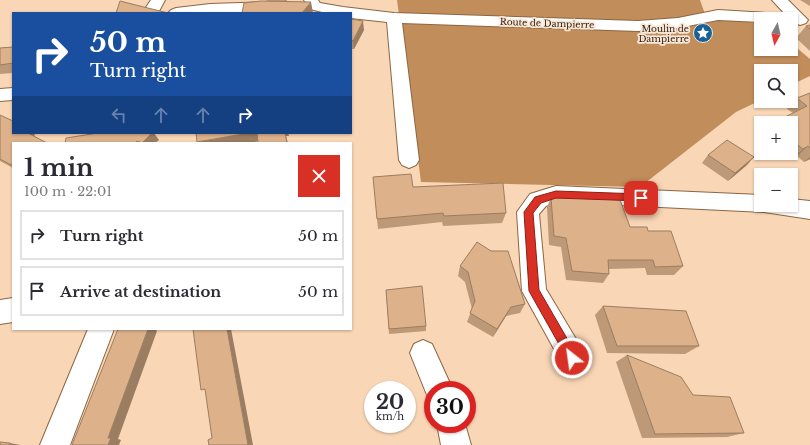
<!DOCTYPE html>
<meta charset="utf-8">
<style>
:root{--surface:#fff;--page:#f2f2f3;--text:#2b2b33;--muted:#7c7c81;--line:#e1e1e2}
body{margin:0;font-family:"Libre Baskerville",serif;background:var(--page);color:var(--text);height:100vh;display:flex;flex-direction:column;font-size:15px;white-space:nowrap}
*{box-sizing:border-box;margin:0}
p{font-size:13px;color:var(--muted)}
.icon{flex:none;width:22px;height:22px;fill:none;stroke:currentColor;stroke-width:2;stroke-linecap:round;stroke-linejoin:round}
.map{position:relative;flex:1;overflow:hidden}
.drawer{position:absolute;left:12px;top:142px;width:340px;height:188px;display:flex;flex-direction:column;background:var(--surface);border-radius:0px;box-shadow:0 1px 3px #0004}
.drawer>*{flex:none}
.top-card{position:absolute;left:12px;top:12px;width:340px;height:122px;border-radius:0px;box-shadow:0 1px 3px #0004;background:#1a4fa0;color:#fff;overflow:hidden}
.needle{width:26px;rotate:188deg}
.tools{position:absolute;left:754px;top:12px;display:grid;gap:8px}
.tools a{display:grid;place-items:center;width:44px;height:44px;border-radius:0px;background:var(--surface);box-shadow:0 1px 3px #0004;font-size:20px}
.speed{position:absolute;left:364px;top:381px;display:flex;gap:8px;font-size:20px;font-weight:700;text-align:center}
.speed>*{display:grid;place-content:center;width:52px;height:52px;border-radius:50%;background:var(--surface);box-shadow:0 1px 3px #0004;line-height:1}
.speed small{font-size:10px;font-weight:400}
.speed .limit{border:6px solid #d22;background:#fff;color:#111}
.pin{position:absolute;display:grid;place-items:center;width:34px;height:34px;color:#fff;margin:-17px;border-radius:8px;box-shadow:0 2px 6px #0006}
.me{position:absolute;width:44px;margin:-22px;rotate:330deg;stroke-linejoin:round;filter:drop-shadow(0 0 3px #0008)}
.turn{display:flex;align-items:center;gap:14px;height:84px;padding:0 12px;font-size:18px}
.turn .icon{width:52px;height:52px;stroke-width:2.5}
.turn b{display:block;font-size:28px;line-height:34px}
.lanes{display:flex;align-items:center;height:38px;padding:0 12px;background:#0003;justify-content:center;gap:20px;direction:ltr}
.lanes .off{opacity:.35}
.round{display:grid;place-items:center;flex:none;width:42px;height:42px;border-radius:0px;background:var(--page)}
.overview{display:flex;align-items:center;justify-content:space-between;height:68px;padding:0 12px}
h1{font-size:24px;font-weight:700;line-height:30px}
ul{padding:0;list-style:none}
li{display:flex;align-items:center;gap:12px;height:50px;margin:0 8px 6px;padding:0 4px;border:2px solid var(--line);border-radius:0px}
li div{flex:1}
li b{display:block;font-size:15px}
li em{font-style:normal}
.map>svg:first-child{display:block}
</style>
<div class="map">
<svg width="810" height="445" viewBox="0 0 810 445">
<rect width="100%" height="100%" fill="#f9d6b6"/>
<path fill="#c18d5b" d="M397 0H700L705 14 761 24V49H791V43L810 59V76L791 85V71H761V100L736 112 640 187 421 182Z"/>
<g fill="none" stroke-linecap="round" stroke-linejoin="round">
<defs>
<path id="minor" d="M151 0H165L158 13H142Z
M304 0H318L320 3 343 7 394 13 638 21 678 18 718 10 785 14 772 0H788L808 20 806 23 800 25 792 21 791 22V19H761V22L718 20 678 28 638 31 402 23 419 160 416 165 409 168 402 165 399 160 387 22 351 18V13H326L310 9Z
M273 2 278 4 281 7 278 10 228 13H168L171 10 176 8 210 4Z
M13 88V100L0 101V89Z
M556 186 761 195V205H791V199L810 201V219L764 212 556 202 546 206 539 214 546 289 582 349 586 358 582 367 573 371 564 367 522 291 517 212 530 194Z
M13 298V322L0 324V300Z
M88 329H114L70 445H40Z
M423 340 432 344 453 390H433V401L429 400 410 353 414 344Z
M437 424H465L471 445H441Z"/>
</defs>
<use href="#minor" stroke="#8c6641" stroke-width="2"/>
<use href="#minor" fill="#fff" fill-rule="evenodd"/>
</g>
<path fill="#be9978" d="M266 0H287V1H267Z
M800 0H810V6Z
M351 19 364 30 354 49H351Z
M810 25V51L796 38 806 26Z
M13 47V73L0 74V48Z
M810 93V159L804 162 797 156 792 159 784 153H791V123L793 113 787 109 797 98Z
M0 115 13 133H33L35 135 13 143V168L0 161Z
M708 155 747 165 728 181 702 163Z
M373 177 413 187 506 213 502 223 443 226 442 222 378 229Z
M551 198 630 227 648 231 683 266 674 275H647L645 268 609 269V274L603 283 566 280 561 247 549 245 547 207Z
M460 266 525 304 520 313 506 316 493 337 467 322 472 309 465 282 458 276Z
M386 290 426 326V331L389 334Z
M603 306 699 346 685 354 607 353 595 315Z
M627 355 693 395 744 433 727 437 642 438 616 362Z"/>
<path fill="#9b7d61" d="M311 2 313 13H302Z
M363 21 364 30 354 49 353 41Z
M26 133H33L35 135 31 138Z
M152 133H154L159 140 155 143H142Z
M249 133H258L261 141 248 143H198L197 142Z
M285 133H288L289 136H286L288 143H287Z
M808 146 797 156 792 159 803 149Z
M754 157 747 165 728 181 735 173Z
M810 157V159L804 162Z
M511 307 506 316 493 337 497 329Z
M148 329H156V330L157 331 118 439 121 440 119 445H108V438Z
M227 329H231L253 445H248Z
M10 443 20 445H9Z"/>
<path fill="#ddb28b" stroke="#9b7d61" d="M120 1 168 13H116Z
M261 1 311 2 302 13H242L244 3Z
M351 19 363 21 353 41 351 40Z
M810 25V29L806 26Z
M13 47V63L0 65V48Z
M810 93V148L808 146 803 149 791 140V123H773L807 106 797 98Z
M0 115 13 121V133H28L47 143H13V166L0 159Z
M98 133H152L142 143 137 141 135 143H65L66 138Z
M196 133H249L197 142Z
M257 133H285L287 143H258Z
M727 140 754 157 735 173 708 155Z
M411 174 413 187 503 183 506 213 444 216 443 213 377 219 373 177Z
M619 197 630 227H647L648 231H671L683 266 655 267 653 260H608L609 274 572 271 566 238 554 236 551 198Z
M477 242 491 251H508L525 304 511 307 497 329 470 313 475 301 468 272 460 266Z
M422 286 426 326 389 329 386 290Z
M603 306 686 311 699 346H617Z
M118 329H148L108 438H111L108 445H72Z
M193 329H227L248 445H209L208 440 212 438 205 389 201 390Z
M627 355 681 377 693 395 730 397 744 433 655 434Z
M0 442 10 443 9 445H0Z"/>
<path fill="#d93025" stroke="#8d1f18" d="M556 191 641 194 645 198 641 201 556 198 541 203 533 213 539 290 576 354 578 358 576 362 572 364 569 362 529 291 524 212 535 197Z"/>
<defs>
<symbol id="sight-disc" viewBox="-11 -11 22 22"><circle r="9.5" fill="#176296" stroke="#f8e6d6"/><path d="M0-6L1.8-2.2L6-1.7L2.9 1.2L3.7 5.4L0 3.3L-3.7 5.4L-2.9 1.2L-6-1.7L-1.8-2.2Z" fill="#fff"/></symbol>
</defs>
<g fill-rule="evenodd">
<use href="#sight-disc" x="692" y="22" width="22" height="22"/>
</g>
<g text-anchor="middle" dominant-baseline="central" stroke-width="3.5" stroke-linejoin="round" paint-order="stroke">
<g font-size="9" fill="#322112" stroke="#f8e6d6">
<text transform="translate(547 23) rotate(2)">Route de Dampierre</text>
</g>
<g font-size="9" fill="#322112" stroke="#f8e6d6" text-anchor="end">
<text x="689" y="28">Moulin de<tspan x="689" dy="10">Dampierre</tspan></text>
</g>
</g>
</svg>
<div class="tools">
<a><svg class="needle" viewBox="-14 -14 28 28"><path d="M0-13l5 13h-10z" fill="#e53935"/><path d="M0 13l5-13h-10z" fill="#7c7c81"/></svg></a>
<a><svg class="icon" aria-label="search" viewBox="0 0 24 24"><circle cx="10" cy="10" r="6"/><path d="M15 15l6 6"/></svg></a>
<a>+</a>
<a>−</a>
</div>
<div class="speed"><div>20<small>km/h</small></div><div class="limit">30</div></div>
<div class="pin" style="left:641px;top:198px;background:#d93025"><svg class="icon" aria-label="arrive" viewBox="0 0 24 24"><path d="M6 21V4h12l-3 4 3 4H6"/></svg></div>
<svg class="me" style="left:572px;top:358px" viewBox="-20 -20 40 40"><circle r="17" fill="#d93025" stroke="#fff" stroke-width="3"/><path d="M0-11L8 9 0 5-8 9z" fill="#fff"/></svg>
<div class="top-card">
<div class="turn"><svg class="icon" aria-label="right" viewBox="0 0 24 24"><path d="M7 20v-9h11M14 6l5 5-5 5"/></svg><div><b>50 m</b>Turn right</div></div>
<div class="lanes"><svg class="icon off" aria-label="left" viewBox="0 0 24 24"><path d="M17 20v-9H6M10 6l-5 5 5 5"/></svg><svg class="icon off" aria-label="ahead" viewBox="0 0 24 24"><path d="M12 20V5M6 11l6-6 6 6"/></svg><svg class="icon off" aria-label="ahead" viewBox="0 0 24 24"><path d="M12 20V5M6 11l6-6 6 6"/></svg><svg class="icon" aria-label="right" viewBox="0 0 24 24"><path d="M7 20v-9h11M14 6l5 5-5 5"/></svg></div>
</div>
<section class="drawer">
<div class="overview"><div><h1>1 min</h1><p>100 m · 22:01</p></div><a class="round" style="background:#d93025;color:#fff"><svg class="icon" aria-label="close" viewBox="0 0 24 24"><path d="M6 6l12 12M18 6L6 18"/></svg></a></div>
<ul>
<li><svg class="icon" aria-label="right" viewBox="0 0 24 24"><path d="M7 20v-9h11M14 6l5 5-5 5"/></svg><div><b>Turn right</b></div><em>50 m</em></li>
<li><svg class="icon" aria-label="arrive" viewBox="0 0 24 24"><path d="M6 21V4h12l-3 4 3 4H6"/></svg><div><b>Arrive at destination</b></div><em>50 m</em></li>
</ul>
</section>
</div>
